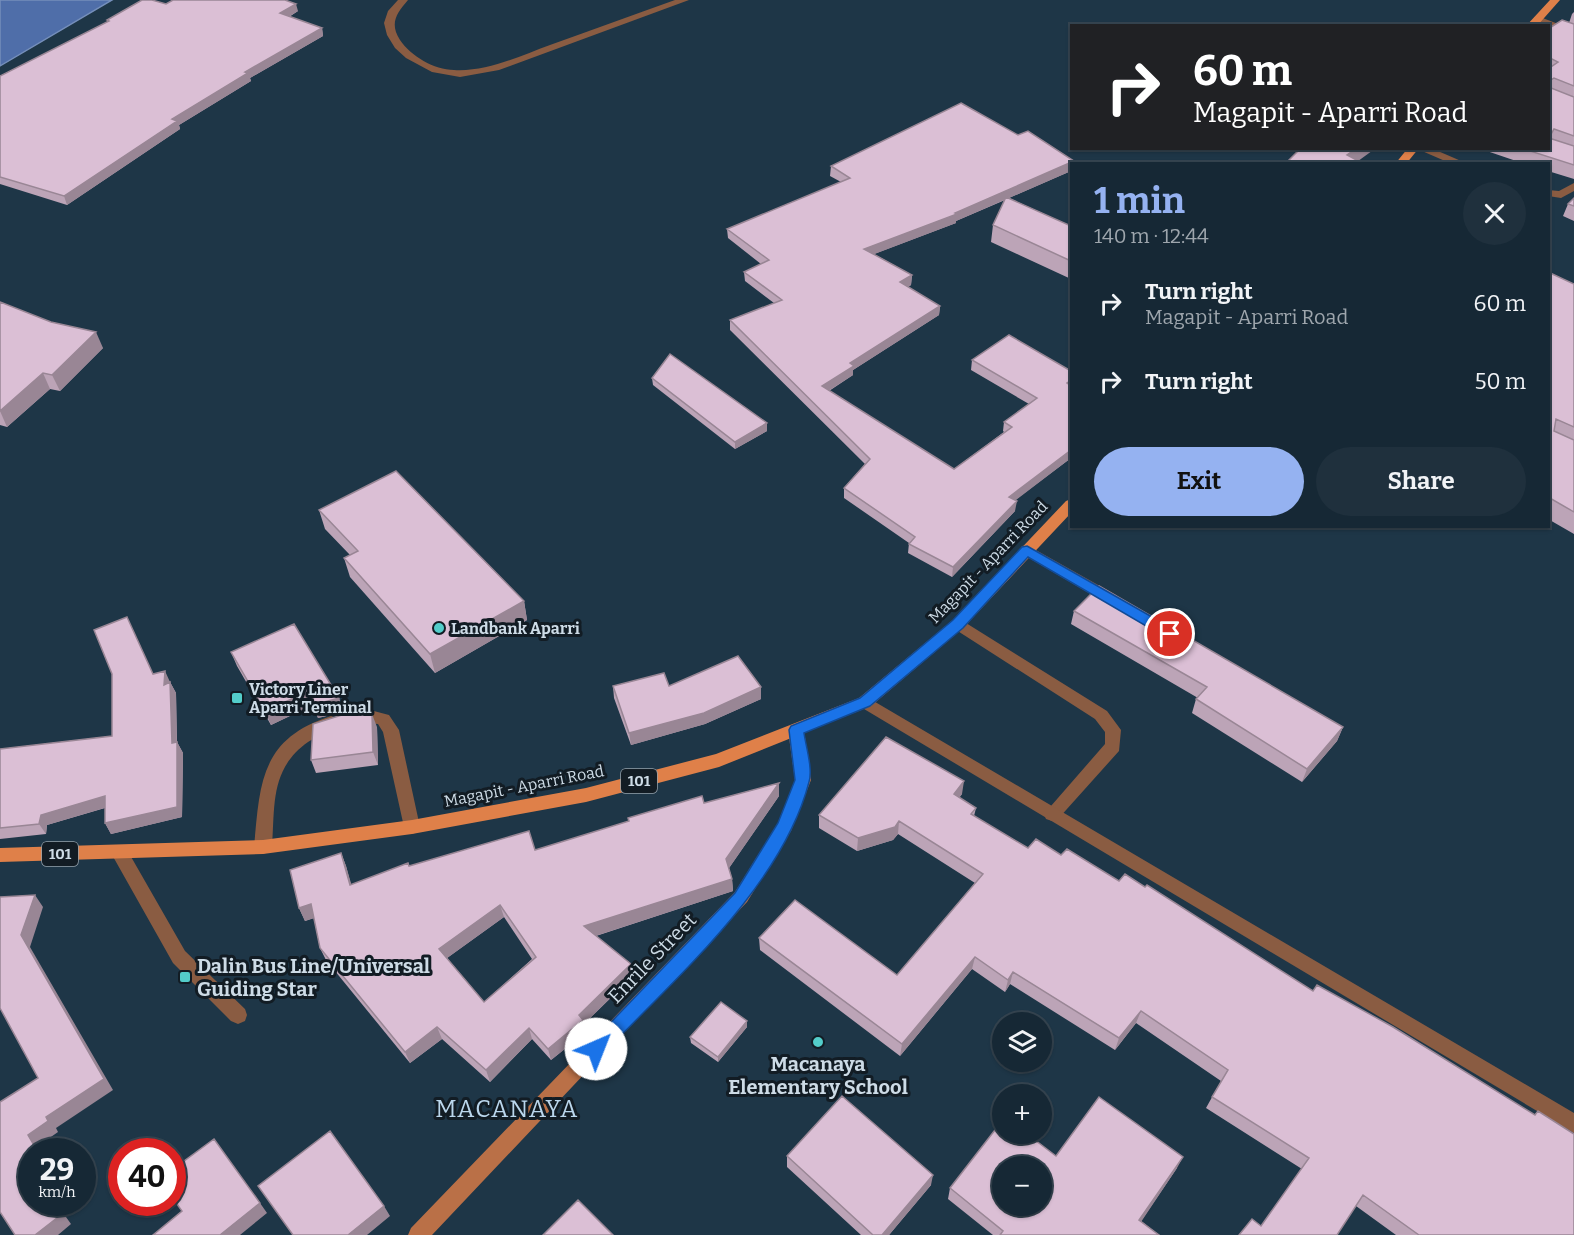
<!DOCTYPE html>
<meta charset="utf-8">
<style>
:root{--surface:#162835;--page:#1f303d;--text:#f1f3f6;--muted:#9ea6ad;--line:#354450;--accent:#95b2f1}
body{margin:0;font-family:Bitter,serif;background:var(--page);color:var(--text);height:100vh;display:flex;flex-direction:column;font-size:22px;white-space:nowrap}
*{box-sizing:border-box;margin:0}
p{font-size:20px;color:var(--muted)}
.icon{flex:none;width:33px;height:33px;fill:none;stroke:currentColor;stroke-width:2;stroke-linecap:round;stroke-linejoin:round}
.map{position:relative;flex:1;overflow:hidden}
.sheet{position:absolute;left:1070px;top:162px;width:480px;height:366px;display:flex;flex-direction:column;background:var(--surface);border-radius:0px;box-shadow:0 2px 4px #0004,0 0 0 2px var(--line)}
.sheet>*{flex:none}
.banner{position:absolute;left:1070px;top:24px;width:480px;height:126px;border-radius:0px;box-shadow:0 2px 4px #0004,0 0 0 2px var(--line);background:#202124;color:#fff;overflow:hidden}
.controls{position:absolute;left:992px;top:1012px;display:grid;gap:12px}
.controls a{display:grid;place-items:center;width:60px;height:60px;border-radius:50%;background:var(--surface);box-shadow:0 2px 4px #0004,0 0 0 2px var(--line);font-size:30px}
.speed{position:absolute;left:18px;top:1138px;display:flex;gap:12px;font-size:30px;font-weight:700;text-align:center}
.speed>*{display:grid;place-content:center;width:78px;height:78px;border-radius:50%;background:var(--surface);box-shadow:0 2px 4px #0004,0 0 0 2px var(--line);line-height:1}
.speed small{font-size:15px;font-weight:400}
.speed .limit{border:9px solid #d22;background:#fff;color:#111}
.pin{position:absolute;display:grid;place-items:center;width:51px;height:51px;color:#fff;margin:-26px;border:3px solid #fff;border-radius:50%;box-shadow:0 2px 6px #0007}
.me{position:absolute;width:66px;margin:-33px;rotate:44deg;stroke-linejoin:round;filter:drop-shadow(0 0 4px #0008)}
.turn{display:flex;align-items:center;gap:21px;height:126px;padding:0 24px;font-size:27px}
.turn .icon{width:78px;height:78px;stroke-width:2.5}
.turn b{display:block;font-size:42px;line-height:51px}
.round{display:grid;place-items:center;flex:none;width:63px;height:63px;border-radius:32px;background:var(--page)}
.overview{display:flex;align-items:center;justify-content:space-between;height:102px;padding:0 24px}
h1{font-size:36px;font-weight:700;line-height:45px;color:var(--accent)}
.cta{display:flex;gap:12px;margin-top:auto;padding:12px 24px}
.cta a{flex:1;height:69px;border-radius:36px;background:var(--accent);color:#111;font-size:24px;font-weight:700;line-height:69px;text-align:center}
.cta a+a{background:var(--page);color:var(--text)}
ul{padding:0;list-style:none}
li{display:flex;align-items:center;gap:18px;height:78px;padding:0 24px}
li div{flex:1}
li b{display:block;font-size:22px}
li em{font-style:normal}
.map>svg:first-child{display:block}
</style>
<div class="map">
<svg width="1574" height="1235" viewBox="0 0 1574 1235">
<rect width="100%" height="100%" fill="#1e3647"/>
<path fill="#4f6ea9" stroke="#758fbb" stroke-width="1.5" d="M0 0H112L0 66Z"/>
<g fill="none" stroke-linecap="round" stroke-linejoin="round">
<path fill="#8a5c42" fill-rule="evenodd" d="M398 0H408C397 13 389 23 400 40 411 56 434 70 454 70 487 72 520 56 550 45 592 30 633 15 675 0H689L499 70 460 77 432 72 406 58 395 48 387 35 384 23 388 11Z
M1415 148H1431L1468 164H1452Z
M1574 183V191L1561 198 1548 196V190L1559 191Z
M1027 545 1116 595 1118 599 1116 603H1106L1022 554 1020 550 1022 546Z
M958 618 1107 711 1121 730 1119 751 1058 819 1052 821 1046 819 1044 814 1105 744V732L1095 719 953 628 950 624 953 620Z
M370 710 389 715 399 730 420 827 418 832 412 834 406 832 404 827 383 732 378 724C368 722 358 726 348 722L346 718 348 714Z
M331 716 337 718 339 722C334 732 317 736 308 742 270 769 275 805 272 847L269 852 263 854 257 852 254 847C260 783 260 739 331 716Z
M120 846 126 848 185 951 245 1009 247 1015 245 1021 238 1024 231 1021 173 963 111 853 114 848Z"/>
<path fill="#8a5c42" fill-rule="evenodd" d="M1534 17H1540L1574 30V36L1534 21Z
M865 696 1574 1113V1133L859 706 857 702 859 698Z"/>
<path fill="#ba7047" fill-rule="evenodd" d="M796 724 802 726 804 730 811 780 791 831 747 902 432 1235H408L411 1228 735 892 778 823 795 780 788 730 790 726Z"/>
<path fill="#df8049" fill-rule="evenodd" d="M1550 0H1560L1537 26H1526Z
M1408 148H1419L1406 164H1395Z
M1071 499V513L963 628 871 706 719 767 586 802 412 834 263 854 0 862V848L263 840 412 820 586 788 716 754 859 698 953 620 1066 501Z"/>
</g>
<path fill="#bca4b7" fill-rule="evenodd" d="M166 4 298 11 289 17 322 28 323 36 250 78 251 81 179 125 180 129 67 205 0 184V76L107 22V20Z
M1574 12V179L1548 171V164H1525L1478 148H1548V29L1569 23 1572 14Z
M1018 135 1071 164V171L1009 198 1071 226V279L991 242 993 225 1005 200 956 221V223L874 254 912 275 911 285 908 287 940 306 939 315 853 370V375L829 391 954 469 1004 432 1003 431 1004 422 1029 404 971 370 972 360 1071 371V458L1015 500V511L952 577 908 553 909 543 844 498V488L865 464 730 330V320L774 303 745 281 744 272 761 264 728 238 727 229 841 182 830 176 831 166Z
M1574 198V221L1563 216 1568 204Z
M1548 272 1574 284V534L1548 519Z
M0 302 103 348 60 391 50 389 7 427 0 425Z
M652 378 767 431 735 449 653 385Z
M319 510 524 601 527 620 435 673 350 577 344 558 350 555 325 529Z
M1074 611 1343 727 1337 741 1302 782 1192 713 1196 699 1198 698 1071 624Z
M231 652 339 698 343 712 318 718 313 705 271 725 237 666Z
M153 673 170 682 176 693 177 742 183 753 182 817 111 834 105 823V808L47 825 46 834 0 839V749L112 736Z
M613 686H669L761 687V699L705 724 631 745 614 698Z
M377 727 378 765 316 773 311 760Z
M962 794 959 798 976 808 974 816 1028 848 1061 855 1119 881 1313 991 1534 1115 1538 1111 1574 1235H1396L1356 1206 1261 1226 1302 1169 1206 1108 1221 1081 1136 1023 1115 1050 1010 984 1005 992 972 969 900 1056 760 950 759 938 897 975 975 883 898 834 893 840 857 851 819 828V815Z
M779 796 729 868 732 879 733 891 596 936 631 964 633 976 584 1024 586 1032 551 1060 532 1039 490 1082 442 1039 410 1063 326 960 320 948 314 918 305 921 299 908 341 853 346 866 351 885 409 866 535 850 629 822 628 818 704 803ZM504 917 532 959 484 1002 447 958Z
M747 1021V1027L718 1062 691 1043 690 1037Z
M787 1156 931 1185 889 1235H861L787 1167Z
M1056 1156 1177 1168 1141 1221 1159 1235H993L948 1199 950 1188Z"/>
<path fill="#998695" d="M296 4 298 11 282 21 280 13Z
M322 28 323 36 250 78 251 81 179 125 180 129 67 205 64 196 172 119 245 72Z
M1357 148H1376L1354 164 1347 155Z
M1074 161V164H1071V171L956 221V223L864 258V249L955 213Z
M912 275 911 285 900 292V282Z
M940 306 939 315 853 370V375L822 395V386L850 363Z
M96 332 103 348 60 391 52 375Z
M43 373 50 389 7 427 0 411Z
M767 423V431L735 449V442Z
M1071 450V458L1007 507 1009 497Z
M1017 501 1015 511 952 577 953 567Z
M524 601 527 620 435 673 430 654Z
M165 671 170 682 169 696 164 685Z
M170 682 176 693 177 754V742L183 753 182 817 111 834 105 823 172 743Z
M761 687V699L705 724 631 745 629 733Z
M314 689 319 702 271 725 265 711Z
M339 698 343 712 318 718 313 705Z
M372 714 377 727 378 765 373 752Z
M1343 727 1337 741 1302 782 1307 769Z
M964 781 962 794 952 807 954 794Z
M779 783V796L727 871 726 859Z
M105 796 111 806 47 825 46 834 39 824 41 815Z
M899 821 898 834 893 840 857 851 858 838Z
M341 853 346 866 355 897 350 885Z
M732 879 733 891 586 939 584 926Z
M35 895 43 907 30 947 113 1090 56 1128 58 1132 38 1146 42 1152H38L28 1135 46 1117 21 935Z
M311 904 317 917 305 921 299 908Z
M500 905 504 917 443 961 439 949Z
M975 957 972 969 900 1056 902 1044Z
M631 964 633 976 584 1024 586 1032 551 1060 548 1049 579 1015Z
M1013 972 1010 984 1005 992 1008 980Z
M1141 1011 1136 1023 1115 1050 1119 1038Z
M747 1021V1027L718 1062V1057Z
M437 1027 442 1039 410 1063 405 1052Z
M529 1028 532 1039 490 1082 486 1070Z
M1183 1157 1177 1168 1135 1231 1139 1220Z
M933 1175 931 1185 889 1235H882Z
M53 1203H56L71 1224 58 1235H35Z
M260 1203 267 1213 240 1235H220Z
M384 1206 390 1216 367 1235H348Z"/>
<path fill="#dbbfd5" stroke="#998695" stroke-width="1.5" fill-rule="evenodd" d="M142 0H152L166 4 173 0H285L296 4 280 13 322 28 245 72 248 73 172 119 177 121 64 196 0 177V76L109 21 107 20Z
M1562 20 1574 24V86L1554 78 1551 80V88L1574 97V136L1554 129 1549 138 1574 146V165L1521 148H1548V69L1558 62 1548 57V29Z
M961 103 1018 135 1028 131 1074 161 955 213 957 214 864 249 912 275 900 282 940 306 850 363 854 366 822 386 954 469 1012 427 1004 422 1037 398 972 360 1009 335 1071 371V380L1067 383 1071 386V450L1009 497 1017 501 953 567 909 544 915 537 844 488 870 459 730 320 782 300 744 272 769 260 727 229 850 178 831 166Z
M1301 148H1357L1347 155 1364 164H1285Z
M1006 197 1071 226V261L993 225Z
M1574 198V206L1568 204Z
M1548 272 1574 284V427L1556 419 1554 431 1574 440V512L1548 497Z
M0 302 51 322 96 332 52 375 43 373 0 411Z
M670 354 767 423 735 442 652 378Z
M396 471 524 601 430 654 344 558 358 551 319 510Z
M1099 586 1343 727 1307 769 1196 699 1207 687 1074 611Z
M127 617 153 674 165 671 164 685 170 682 172 743 177 742V807L105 823V796L41 815 39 824 0 828V749L112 736V674L94 630Z
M294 624 339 698 313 705 314 689 265 711 231 652Z
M738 656 761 687 704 713 629 733 613 686 664 673 669 686Z
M345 714H372L373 752 311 760 313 724Z
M886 737 964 781 954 794 976 808 971 814 1028 848 1036 839 1061 855 1067 849 1119 881 1125 874 1145 887 1147 885 1313 991 1317 985 1393 1027 1535 1115 1538 1111 1574 1134V1235H1419L1363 1195 1337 1235H1239L1252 1219 1261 1226 1309 1158 1212 1097 1228 1070 1141 1011 1119 1038 1013 972 1008 980 975 957 902 1044 759 938 795 900 897 975 983 874 899 821 895 827 858 838 819 815Z
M779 783 726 859 732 879 584 926 631 964 579 1015 583 1020 548 1049 529 1028 486 1070 437 1027 405 1052 320 948 311 904 299 908 290 870 341 853 350 885 408 863 409 866 529 831 535 850 629 821 628 818 702 796 704 803ZM500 905 536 957 484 1002 439 949Z
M35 895 21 935 104 1079 46 1117 48 1121 28 1135 38 1152H32V1203H53L62 1214 35 1235H15L0 1212V1102L38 1078 0 1008V897Z
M721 1002 747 1021 718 1057 690 1037Z
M842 1096 933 1175 882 1235H873L787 1156Z
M1099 1097 1183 1157 1139 1220 1159 1235H1000L1003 1231 950 1188 1002 1121V1134H1027L1056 1156ZM1002 1167H1041V1206H1002Z
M330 1131 384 1206 348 1235H293L258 1186Z
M214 1139 260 1203 220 1235H153L182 1211 172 1197V1170Z
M578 1200 613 1235H543Z"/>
<path fill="#1a73e8" stroke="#114b97" stroke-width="1.5" d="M1027 546 1175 630V637H1165L1028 557 963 628 870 706 804 733C806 747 813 769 809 782 782 887 674 979 602 1055L596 1057 590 1055 587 1049 590 1044 735 893 778 823 795 780 789 730 791 726 860 698 953 620 1022 547Z"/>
<g fill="#53cdca" stroke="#121c24" stroke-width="2">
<circle cx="439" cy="628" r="6"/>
<rect x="231" y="692" width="12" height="12" rx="3"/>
<rect x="179" y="971" width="12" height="12" rx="3"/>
<circle cx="818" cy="1042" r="6"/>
</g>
<g text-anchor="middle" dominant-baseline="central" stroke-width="6" stroke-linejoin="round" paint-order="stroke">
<g fill="#121c24" stroke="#95a2ac" stroke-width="1.5">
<rect x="621" y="769" width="36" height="24" rx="4.5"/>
<rect x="42" y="842" width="36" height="24" rx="4.5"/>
</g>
<g font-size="15" font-weight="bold" fill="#cddbe6">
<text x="639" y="781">101</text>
<text x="60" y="854">101</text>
</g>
<g font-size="16" fill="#cddbe6" stroke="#121c24">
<text transform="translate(988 562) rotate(-46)">Magapit - Aparri Road</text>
<text transform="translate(524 786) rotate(-11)">Magapit - Aparri Road</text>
</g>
<g font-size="16" font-weight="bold" fill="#cddbe6" stroke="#121c24" text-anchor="start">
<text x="451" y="628">Landbank Aparri</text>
<text x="249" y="689">Victory Liner<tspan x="249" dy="18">Aparri Terminal</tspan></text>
</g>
<g font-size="20" fill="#cddbe6" stroke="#121c24">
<text transform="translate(652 958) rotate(-46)">Enrile Street</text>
</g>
<g font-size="20" font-weight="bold" fill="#cddbe6" stroke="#121c24" text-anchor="start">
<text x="197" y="966">Dalin Bus Line/Universal<tspan x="197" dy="23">Guiding Star</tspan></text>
<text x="818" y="1064" text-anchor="middle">Macanaya<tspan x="818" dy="23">Elementary School</tspan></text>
</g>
<g font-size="24" letter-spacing="1.5" fill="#bad6ec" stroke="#121c24">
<text x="507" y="1109">MACANAYA</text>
</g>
</g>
</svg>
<div class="controls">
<a><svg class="icon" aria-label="layers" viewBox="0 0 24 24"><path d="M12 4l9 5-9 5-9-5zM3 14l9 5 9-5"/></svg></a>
<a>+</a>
<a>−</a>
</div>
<div class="speed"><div>29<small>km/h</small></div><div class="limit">40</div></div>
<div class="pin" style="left:1170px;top:634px;background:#d93025"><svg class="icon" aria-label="arrive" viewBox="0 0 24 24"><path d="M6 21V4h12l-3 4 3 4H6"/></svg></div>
<svg class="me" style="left:596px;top:1049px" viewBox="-20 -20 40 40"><circle r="19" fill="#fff"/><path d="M0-13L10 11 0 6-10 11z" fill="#1a73e8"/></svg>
<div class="banner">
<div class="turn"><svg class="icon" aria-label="right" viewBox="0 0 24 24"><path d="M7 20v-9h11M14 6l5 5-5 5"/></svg><div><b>60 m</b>Magapit - Aparri Road</div></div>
</div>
<section class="sheet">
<div class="overview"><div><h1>1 min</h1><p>140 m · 12:44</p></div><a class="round"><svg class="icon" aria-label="close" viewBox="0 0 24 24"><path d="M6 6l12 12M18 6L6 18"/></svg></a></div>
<ul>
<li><svg class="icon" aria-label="right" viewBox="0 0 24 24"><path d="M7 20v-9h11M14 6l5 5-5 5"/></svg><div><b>Turn right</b><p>Magapit - Aparri Road</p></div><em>60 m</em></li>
<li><svg class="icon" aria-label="right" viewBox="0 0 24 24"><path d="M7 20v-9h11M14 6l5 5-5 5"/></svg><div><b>Turn right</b></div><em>50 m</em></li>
</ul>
<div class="cta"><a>Exit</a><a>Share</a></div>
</section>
</div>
